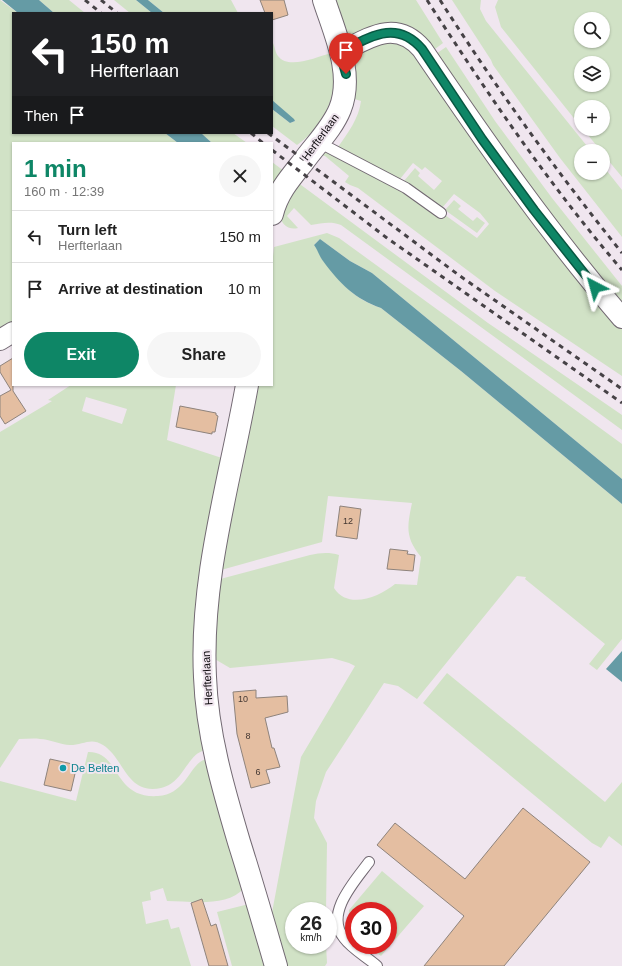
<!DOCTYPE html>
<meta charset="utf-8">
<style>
:root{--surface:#fff;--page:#f6f6f6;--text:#222;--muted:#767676;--line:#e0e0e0;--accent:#0e8666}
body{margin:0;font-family:Arial,sans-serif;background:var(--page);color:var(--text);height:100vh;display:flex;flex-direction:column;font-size:15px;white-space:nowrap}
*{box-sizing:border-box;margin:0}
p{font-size:13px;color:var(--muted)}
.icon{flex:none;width:22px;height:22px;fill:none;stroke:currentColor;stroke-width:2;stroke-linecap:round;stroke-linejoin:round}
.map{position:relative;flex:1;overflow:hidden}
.drawer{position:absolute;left:12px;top:142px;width:261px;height:244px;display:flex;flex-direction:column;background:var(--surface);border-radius:0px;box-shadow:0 1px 3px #0004}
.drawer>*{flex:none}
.guide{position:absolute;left:12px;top:12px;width:261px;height:122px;border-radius:0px;box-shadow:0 1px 3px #0004;background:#202124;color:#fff;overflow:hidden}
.controls{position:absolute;left:574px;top:12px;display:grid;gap:8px}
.controls a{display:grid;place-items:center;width:36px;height:36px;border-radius:50%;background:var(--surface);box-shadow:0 1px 3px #0004;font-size:20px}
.speed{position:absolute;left:285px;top:902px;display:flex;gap:8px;font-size:20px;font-weight:700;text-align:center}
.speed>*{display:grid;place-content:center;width:52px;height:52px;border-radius:50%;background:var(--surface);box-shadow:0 1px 3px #0004;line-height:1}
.speed small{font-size:10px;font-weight:400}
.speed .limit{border:6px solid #d22;background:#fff;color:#111}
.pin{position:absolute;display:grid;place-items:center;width:34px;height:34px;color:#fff;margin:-41px -17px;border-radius:50% 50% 50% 0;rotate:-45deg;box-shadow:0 0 4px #0007}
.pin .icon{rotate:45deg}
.me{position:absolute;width:44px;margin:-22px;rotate:321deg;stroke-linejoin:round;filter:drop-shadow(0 0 3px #0008)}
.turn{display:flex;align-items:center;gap:14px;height:84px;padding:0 12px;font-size:18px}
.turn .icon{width:52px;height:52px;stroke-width:2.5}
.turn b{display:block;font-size:28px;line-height:34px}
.then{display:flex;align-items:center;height:38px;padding:0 12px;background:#0003;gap:8px;font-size:15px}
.round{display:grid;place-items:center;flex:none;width:42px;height:42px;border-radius:21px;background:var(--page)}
.headline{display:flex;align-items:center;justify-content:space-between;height:68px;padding:0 12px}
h1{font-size:24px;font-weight:800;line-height:30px;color:var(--accent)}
.button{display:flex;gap:8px;margin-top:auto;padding:8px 12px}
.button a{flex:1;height:46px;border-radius:24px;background:var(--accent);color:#fff;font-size:16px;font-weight:800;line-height:46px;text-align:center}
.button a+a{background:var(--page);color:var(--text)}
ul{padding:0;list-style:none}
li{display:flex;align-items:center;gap:12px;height:52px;padding:0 12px;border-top:1px solid var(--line)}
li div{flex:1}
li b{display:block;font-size:15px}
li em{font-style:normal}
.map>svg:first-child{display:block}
</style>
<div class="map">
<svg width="622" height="966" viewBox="0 0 622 966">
<rect width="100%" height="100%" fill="#f0e6ef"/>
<path fill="#d1e2c6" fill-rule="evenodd" d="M0 0 18 13H13V133H165L178 143H13V322L0 331Z
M39 0H69L85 13H54Z
M114 0H136L152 13H130Z
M148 0H231L238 13H164Z
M331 0H416L443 43 431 52 422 39 354 36 347 34Z
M452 0H481L480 9 486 21 591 151H581V173H603V166L622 190V237L560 158 493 65 491 60Z
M498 0H622V177L603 154V151H601L583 129H603V107H581V127L501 27 495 7ZM581 19H603V41H581ZM581 63H603V85H581Z
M272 41C275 46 275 52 278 56 288 70 317 57 331 53 342 88 326 125 297 145L272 126V109L290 123 295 121 272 100Z
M386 41 408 45 622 325V376L495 291 358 188 350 185 345 182 349 176 325 156 318 155 320 152 333 154 404 191 442 218 445 215 477 238 489 224 480 213 454 194 442 208 404 181 415 168 420 173 418 176 434 190 442 181 425 167 422 170 413 163 400 179 338 147C348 133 359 118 361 101L351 98C352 81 350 61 366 49 371 45 380 44 386 41Z
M446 47 495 121 552 198 622 286V310L433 56Z
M201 133H233L247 143H212Z
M272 162 284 171 272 184Z
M297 182 488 323 622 415V430L341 225C331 221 322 223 311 225L294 208 287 216 298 228C289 230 283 226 280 217Z
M454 200 461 206 458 209 473 221 477 217 485 223 477 233 445 210Z
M327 233 339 238 622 444V479L372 273 350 261 320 239 314 245C318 250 319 254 322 259 324 263 329 267 332 271 347 290 358 300 381 308L461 371 622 504V639L597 670 589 664 605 644 525 579 526 577 517 576 417 699 398 686 384 683 326 772 316 801 314 818 327 843 326 911H294V945H326L327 963 325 966H285L271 918 301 757 355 666 349 663 332 658 230 668 213 658 217 581 224 578 310 555C320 553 329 552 339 555L334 588C348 610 379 597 395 584L417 585 421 557C405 537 407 527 412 503L328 496 322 542 221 570 255 385H272V266L274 247Z
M71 385H176L167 440 225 459 205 750C186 755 184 783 161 788 126 795 125 759 103 745 91 737 83 745 70 745 60 745 50 739 40 739 34 738 26 739 19 739L0 768V432L52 401 48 400ZM86 397 127 409 122 424 82 411Z
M447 673 605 802 622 782V846L609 836 601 848 592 843 423 703Z
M88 752C121 751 112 799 158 796 188 794 189 762 207 759L244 888C227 908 190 901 167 901L163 888 150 892 151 900 142 902 146 924 168 919 171 929 179 927 191 966H0V781L76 801Z
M382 871 424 906 381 956 367 945H388V911H354V935C349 928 349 919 349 910Z
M249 904 267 966H232L217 912Z"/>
<path fill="#659ba5" d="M2 0H39L54 13H18Z
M136 0H148L164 13H152Z
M272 100 294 119 295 121 290 123 272 109Z
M165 133H201L212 143H178Z
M320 239 350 261 372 273 622 479V504L461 371 381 308C355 299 340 284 323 261 319 256 318 250 314 245Z
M622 651V682L606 669Z"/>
<path fill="#e4bea1" stroke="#8e837c" d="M260 0H284L288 15 272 20V13H265Z
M13 358V391L26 411 5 424 0 416V396L11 390 0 372V366Z
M180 406 216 413V415L218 416 215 432H212V434L176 427Z
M340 506 361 509 357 539 336 536Z
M390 549 408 551 407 554 415 555 413 571 387 569Z
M256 690V698L287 696 288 712 265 718 272 748H274L280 767 266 770 270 783 251 788 237 734 233 692Z
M50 759 77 765 71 791 44 785Z
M523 808 590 862 504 966H424L464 916 377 845 395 823 465 879Z
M202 899 211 926 216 924 228 966H209L191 903Z"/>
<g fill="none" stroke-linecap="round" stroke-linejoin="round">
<defs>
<path id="lane" d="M318 142 406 188 441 213
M369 862C355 881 324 914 344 938 352 949 367 957 377 966"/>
<path id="street" d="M341 52C370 37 396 19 422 49 486 143 548 232 622 318
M0 340 13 332"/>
<path id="secondary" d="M272 214C277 193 290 178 303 162 315 145 332 129 340 109 354 74 335 34 324 0
M247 385C230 481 200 578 205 677 207 733 223 788 239 842 252 883 264 925 276 966"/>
</defs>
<use href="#lane" stroke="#726972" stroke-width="12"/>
<use href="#street" stroke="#726972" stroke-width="22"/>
<use href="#secondary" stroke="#726972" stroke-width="24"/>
<use href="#lane" stroke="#fff" stroke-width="10"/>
<use href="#street" stroke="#fff" stroke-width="20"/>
<use href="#secondary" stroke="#fff" stroke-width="22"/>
<path stroke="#464246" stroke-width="3" stroke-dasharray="5 5" stroke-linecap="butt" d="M85 0 101 13
M101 0 117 13
M427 0C487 93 550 186 622 270
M440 0C496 88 557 172 622 253
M251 133 263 143
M268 133 460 276 622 389
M272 150 387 238 622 403"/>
</g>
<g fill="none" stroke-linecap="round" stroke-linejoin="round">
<defs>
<path id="route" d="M346 74 340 52C370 37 396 19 422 49L482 139 534 210 595 287"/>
</defs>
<use href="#route" stroke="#095742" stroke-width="10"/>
<use href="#route" stroke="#0e8666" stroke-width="7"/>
</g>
<circle fill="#0f9aa8" stroke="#f0e6ef" stroke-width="1.5" cx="63" cy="768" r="4"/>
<g text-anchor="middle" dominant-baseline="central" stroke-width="4" stroke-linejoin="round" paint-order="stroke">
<g font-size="9" fill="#433732">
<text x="348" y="521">12</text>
<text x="243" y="699">10</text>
<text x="248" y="736">8</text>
<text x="258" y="772">6</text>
</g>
<g font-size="11" fill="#0d0a0d" stroke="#f0e6ef">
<text transform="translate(320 137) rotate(-54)">Herfterlaan</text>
<text transform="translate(207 678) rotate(-93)">Herfterlaan</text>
</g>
<g font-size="11" fill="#0d838f" stroke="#f0e6ef" text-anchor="start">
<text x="71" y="768">De Belten</text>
</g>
</g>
</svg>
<div class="controls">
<a><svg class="icon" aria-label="search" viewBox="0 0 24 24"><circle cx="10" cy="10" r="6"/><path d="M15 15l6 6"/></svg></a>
<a><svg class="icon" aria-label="layers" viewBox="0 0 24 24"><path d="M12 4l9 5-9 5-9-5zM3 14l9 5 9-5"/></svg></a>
<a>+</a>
<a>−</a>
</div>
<div class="speed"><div>26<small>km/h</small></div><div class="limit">30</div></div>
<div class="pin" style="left:346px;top:74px;background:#d93025"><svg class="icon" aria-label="arrive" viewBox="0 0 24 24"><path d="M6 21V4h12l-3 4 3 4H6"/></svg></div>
<svg class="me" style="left:595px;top:287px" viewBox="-20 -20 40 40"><path d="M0-17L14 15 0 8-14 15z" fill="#0e8666" stroke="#fff" stroke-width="4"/></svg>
<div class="guide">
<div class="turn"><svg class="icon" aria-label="left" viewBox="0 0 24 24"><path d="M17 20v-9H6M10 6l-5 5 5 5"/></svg><div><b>150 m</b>Herfterlaan</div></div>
<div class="then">Then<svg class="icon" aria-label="arrive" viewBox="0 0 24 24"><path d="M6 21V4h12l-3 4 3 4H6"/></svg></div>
</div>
<section class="drawer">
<div class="headline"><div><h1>1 min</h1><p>160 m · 12:39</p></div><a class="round"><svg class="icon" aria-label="close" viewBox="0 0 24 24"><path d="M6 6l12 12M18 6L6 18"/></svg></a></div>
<ul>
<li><svg class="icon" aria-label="left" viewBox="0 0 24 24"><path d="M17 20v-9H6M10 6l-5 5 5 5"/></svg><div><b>Turn left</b><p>Herfterlaan</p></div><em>150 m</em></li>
<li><svg class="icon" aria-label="arrive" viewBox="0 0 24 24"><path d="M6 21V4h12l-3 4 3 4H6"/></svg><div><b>Arrive at destination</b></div><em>10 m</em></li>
</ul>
<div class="button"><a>Exit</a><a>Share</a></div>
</section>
</div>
